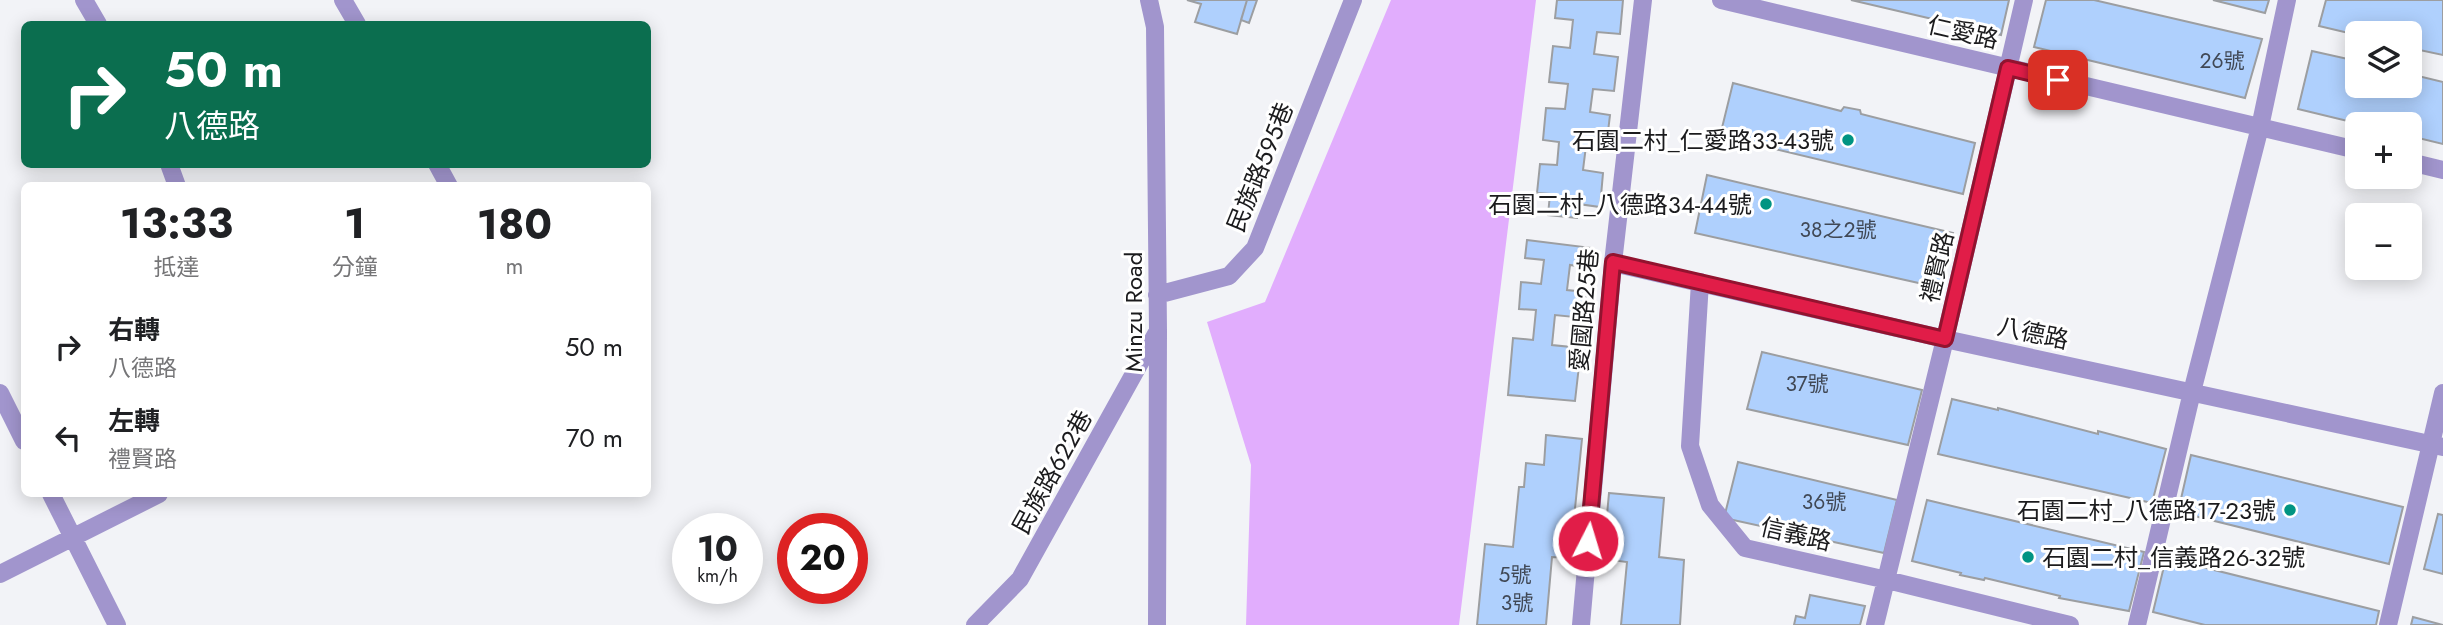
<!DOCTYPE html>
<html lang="zh-TW">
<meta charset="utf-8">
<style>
:root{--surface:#fff;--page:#f6f6f6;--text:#202124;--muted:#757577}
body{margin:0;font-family:Jost,"Noto Sans TC",sans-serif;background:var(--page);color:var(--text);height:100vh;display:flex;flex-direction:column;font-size:26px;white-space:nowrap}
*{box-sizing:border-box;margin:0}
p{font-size:23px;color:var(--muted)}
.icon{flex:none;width:38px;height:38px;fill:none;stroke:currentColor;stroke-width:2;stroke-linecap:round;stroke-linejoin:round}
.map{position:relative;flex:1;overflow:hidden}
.side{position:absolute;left:21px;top:182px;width:630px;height:315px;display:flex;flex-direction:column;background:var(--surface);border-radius:10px;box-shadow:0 4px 18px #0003}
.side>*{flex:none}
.banner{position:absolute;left:21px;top:21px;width:630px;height:147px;border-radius:10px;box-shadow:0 4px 18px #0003;background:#0b6e4f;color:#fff;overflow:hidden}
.controls{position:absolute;left:2345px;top:21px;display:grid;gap:14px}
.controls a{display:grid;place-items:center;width:77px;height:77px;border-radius:10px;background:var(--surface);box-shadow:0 4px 18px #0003;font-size:35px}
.speed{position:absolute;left:672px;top:513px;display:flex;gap:14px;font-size:35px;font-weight:700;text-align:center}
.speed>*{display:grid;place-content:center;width:91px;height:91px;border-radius:50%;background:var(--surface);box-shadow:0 4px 18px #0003;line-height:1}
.speed small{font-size:18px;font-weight:400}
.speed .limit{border:10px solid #d22;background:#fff;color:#111}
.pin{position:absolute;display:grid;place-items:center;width:60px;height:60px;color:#fff;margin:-30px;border-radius:14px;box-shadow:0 4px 10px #0006}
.me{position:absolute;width:77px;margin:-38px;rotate:5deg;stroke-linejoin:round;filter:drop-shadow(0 0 5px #0008)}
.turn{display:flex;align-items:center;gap:24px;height:147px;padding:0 28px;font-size:32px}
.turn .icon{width:91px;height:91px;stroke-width:2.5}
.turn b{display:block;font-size:49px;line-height:60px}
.eta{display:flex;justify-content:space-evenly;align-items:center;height:119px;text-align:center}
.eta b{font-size:42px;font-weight:700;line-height:49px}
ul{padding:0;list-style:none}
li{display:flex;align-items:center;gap:21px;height:91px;padding:0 28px}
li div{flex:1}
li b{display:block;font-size:26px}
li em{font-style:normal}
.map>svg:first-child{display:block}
</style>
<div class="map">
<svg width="2443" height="625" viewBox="0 0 2443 625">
<rect width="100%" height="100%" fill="#f2f3f7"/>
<path fill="#e1adfd" d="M1391 0H1536L1459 625H1246L1251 465 1207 322 1265 302Z"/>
<path fill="#afd0fd" stroke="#9c9ea1" stroke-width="2" d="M1187 0H1247L1237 34 1195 22 1201 4Z
M1247 0H1257L1249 23 1241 20Z
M1557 0H1623L1620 34 1597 32 1594 54 1618 57 1614 91 1593 89 1590 112 1610 115 1606 148 1586 146 1583 170 1603 173 1600 207 1578 204 1577 218 1548 215 1550 194 1537 193 1540 164 1557 165 1559 142 1543 140 1546 108 1565 109 1568 84 1549 82 1553 46 1570 48 1573 20 1555 18Z
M1851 0H2009L2001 35Z
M2046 0H2094L2262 39 2245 98 2034 47Z
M2213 0H2269L2265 13Z
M2326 0H2443V55L2410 48V33H2357V35L2319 26Z
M2312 51 2357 61V86H2410V74L2443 82V144L2410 136V124H2360L2298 109Z
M1733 83 1841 111 1844 107 1860 110 1861 114 1975 143 1963 194 1720 136Z
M1707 175 1953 233 1941 288 1695 233Z
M1527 240 1592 248 1590 268 1570 265 1567 290 1586 292 1584 318 1555 315 1552 345 1581 348 1575 401 1508 395 1513 338 1533 340 1536 310 1519 309 1521 282 1541 284 1544 260 1525 258Z
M1762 352 1922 390 1908 445 1747 409Z
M1952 399 1998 410V408L2098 434V431L2166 449 2152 503 1938 454Z
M1546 435 1582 439 1570 558 1552 557 1546 625H1477L1485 544 1513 547 1519 487H1524L1526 463 1544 465Z
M2191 455 2403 507 2389 564 2178 512Z
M1738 462 1897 500 1884 553 1724 518Z
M1609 493 1664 498 1659 557 1684 560 1680 625H1621L1627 562 1603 559Z
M1927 500 2144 552 2129 611 2059 598 2060 596 1985 578 1984 580 1960 575 1961 573 1912 561Z
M2438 514 2443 515V574L2424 569Z
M2166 558 2379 611 2376 625H2205L2153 612Z
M1810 595 1865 606 1860 625H1794L1796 616 1805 618Z
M2413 617 2443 625H2411Z"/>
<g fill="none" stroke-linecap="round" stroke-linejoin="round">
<path stroke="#a195cd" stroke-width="18" d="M84 0 98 24
M343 0 357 24
M1149 0 1155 27 1158 331 1157 625
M1721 0 2357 150
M2410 162 2443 170
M169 164 177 186
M437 164 449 186
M1613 263 1945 339 2443 447
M1700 282 1690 446 1710 505 1745 548 1887 580 2070 625
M1157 295 1229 276 1255 248 1353 0
M0 393 24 441
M51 494 117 625
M0 574 159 494
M975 625 1020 579 1156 334
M1581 625 1613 263 1643 0
M1875 625 1945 339 2024 0
M2137 625 2192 392 2260 127 2287 0
M2388 625 2443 393"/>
</g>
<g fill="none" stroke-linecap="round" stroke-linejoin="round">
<defs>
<path id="route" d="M1588 541 1613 262 1945 339 2008 68 2058 80"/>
</defs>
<use href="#route" stroke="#92132f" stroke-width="18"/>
<use href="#route" stroke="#e11d48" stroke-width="12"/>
</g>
<g fill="#019482" stroke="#fff" stroke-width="2.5">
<circle cx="1848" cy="140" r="7"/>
<circle cx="1766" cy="204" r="7"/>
<circle cx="2290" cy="510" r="7"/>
<circle cx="2028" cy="557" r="7"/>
</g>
<g text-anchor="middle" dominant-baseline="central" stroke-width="6" stroke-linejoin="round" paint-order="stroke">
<g font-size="21" fill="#404855">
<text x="2222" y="61">26號</text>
<text x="1838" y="230">38之2號</text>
<text x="1807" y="384">37號</text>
<text x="1824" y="502">36號</text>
<text x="1515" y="575">5號</text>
<text x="1517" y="603">3號</text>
</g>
<g font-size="24" fill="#1b1b1d" stroke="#fff">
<text transform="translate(1963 32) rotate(13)">仁愛路</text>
<text transform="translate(1260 167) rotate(-68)">民族路595巷</text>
<text transform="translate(1937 267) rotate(-77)">禮賢路</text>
<text transform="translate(1584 310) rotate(-85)">愛國路25巷</text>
<text transform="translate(1133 312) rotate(-90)">Minzu Road</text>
<text transform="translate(2033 333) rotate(12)">八德路</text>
<text transform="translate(1052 472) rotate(-61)">民族路622巷</text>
<text transform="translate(1796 534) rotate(13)">信義路</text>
</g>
<g font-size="24" fill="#1b1b1d" stroke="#fff" text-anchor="end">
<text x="1834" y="140">石園二村_仁愛路33-43號</text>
<text x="1752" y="204">石園二村_八德路34-44號</text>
<text x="2276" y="510">石園二村_八德路17-23號</text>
<text x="2042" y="557" text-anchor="start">石園二村_信義路26-32號</text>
</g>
</g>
</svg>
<div class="controls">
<a><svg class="icon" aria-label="layers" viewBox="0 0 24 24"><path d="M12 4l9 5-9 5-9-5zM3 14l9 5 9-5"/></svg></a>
<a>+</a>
<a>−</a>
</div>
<div class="speed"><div>10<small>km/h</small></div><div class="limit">20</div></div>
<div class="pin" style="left:2058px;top:80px;background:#d93025"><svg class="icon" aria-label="arrive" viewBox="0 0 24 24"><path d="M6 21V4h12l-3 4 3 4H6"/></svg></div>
<svg class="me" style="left:1588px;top:541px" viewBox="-20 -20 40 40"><circle r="17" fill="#e11d48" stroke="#fff" stroke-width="3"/><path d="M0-11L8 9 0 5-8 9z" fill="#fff"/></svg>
<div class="banner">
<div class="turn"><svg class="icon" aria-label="right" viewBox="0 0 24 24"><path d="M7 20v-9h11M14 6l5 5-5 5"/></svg><div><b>50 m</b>八德路</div></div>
</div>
<section class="side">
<div class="eta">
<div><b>13:33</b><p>抵達</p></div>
<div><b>1</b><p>分鐘</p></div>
<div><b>180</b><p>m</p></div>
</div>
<ul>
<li><svg class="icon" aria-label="right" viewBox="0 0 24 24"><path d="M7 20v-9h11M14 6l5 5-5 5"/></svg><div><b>右轉</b><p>八德路</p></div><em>50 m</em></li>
<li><svg class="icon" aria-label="left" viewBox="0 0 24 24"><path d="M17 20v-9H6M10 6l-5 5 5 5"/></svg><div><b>左轉</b><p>禮賢路</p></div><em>70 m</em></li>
</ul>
</section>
</div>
